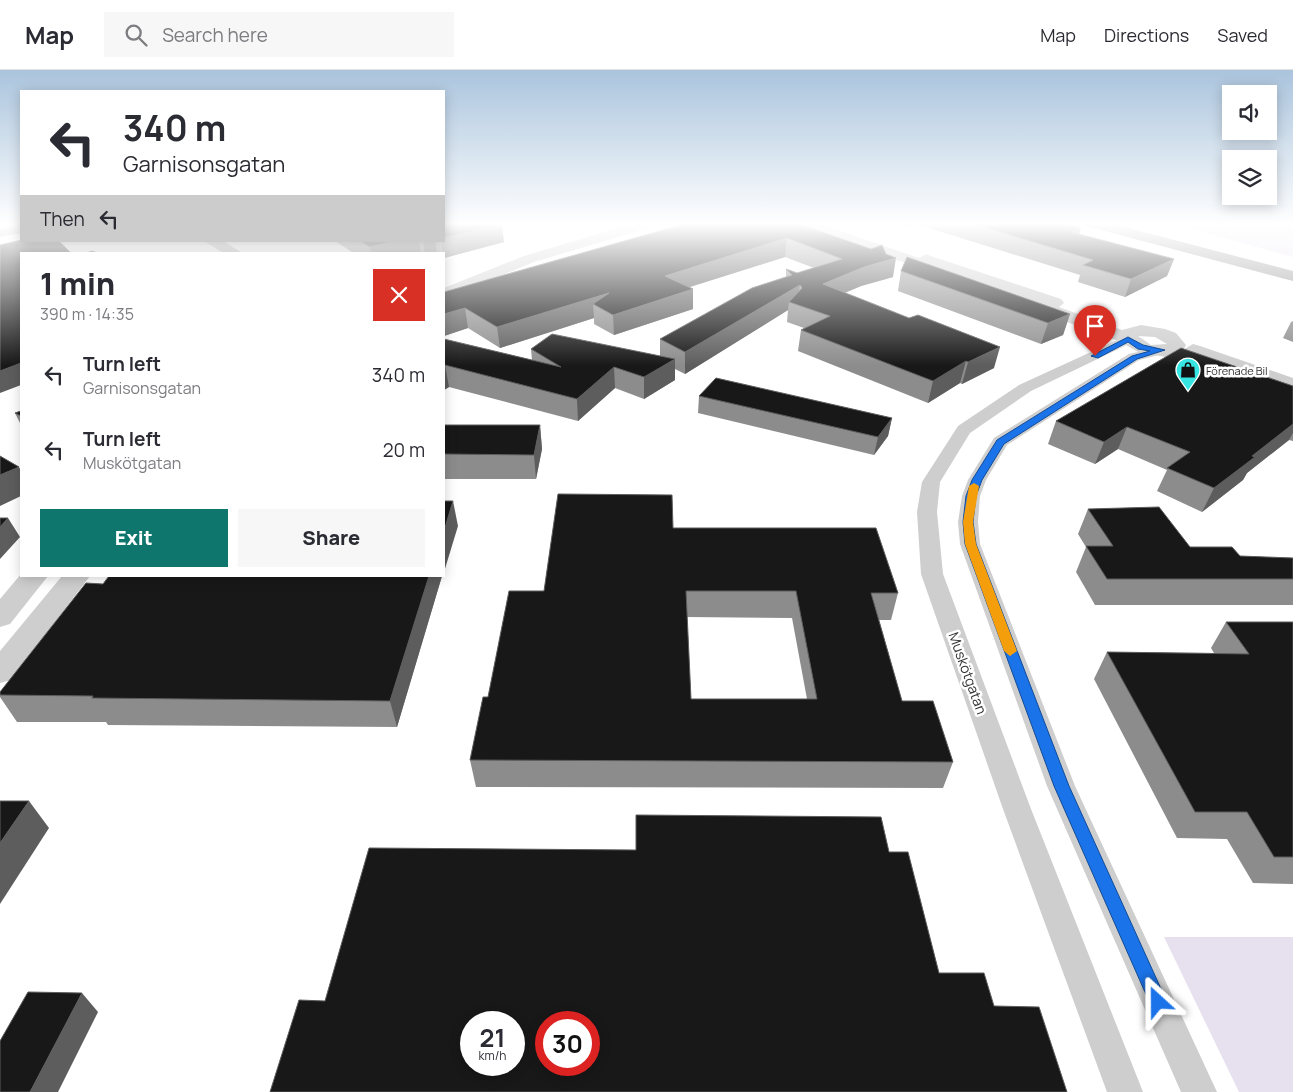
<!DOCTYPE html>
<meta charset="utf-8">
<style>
:root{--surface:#fff;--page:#f7f7f7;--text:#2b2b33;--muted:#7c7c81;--line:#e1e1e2;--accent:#0f766e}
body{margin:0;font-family:Manrope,sans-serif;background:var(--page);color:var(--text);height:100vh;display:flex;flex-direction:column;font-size:19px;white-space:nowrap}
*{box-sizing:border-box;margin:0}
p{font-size:16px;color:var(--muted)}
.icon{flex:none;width:28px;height:28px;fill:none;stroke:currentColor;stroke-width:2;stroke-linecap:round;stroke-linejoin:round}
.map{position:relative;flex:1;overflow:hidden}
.details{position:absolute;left:20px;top:182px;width:425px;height:325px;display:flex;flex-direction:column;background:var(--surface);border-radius:0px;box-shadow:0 2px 12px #0003}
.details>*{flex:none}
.hud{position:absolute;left:20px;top:20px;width:425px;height:152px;border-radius:0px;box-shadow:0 2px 12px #0003;background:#fff;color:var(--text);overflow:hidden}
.fabs{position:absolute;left:1222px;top:15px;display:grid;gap:10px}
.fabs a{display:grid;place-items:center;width:55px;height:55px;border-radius:0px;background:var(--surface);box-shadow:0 2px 12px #0003;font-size:25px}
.speed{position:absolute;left:460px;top:941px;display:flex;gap:10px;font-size:25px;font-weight:700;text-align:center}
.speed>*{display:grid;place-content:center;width:65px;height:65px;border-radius:50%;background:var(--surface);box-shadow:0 2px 12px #0003;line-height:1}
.speed small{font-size:12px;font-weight:400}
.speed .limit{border:8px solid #d22;background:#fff;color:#111}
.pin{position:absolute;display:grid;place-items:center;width:42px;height:42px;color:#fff;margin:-51px -21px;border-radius:50% 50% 50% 0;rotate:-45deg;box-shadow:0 0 5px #0007}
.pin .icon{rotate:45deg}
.me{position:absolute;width:55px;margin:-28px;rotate:336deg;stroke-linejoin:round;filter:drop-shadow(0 0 4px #0008)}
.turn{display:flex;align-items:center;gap:18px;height:105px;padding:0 20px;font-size:22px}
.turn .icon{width:65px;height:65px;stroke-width:2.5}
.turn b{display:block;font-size:35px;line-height:42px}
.then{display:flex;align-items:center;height:48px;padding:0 20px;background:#0003;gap:10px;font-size:19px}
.round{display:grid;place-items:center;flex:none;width:52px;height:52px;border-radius:0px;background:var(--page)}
.summary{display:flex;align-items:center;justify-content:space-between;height:85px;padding:0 20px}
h1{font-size:30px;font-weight:800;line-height:38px}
.cta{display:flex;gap:10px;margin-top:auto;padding:10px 20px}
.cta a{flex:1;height:58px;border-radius:0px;background:var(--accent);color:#fff;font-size:20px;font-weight:800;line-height:58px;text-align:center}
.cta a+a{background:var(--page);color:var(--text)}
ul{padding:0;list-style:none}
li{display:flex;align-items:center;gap:15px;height:75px;padding:0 20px}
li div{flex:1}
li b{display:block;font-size:19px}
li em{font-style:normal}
header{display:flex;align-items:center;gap:30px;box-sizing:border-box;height:70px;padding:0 25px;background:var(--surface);border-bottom:1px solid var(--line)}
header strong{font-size:24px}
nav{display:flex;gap:28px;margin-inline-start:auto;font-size:18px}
.search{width:350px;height:45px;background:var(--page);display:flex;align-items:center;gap:12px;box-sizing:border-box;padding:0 18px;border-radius:0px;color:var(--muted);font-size:19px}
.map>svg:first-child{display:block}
</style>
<header>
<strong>Map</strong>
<div class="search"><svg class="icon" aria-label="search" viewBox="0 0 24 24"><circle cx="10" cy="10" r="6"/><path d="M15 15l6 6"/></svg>Search here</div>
<nav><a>Map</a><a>Directions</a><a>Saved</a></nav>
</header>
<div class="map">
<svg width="1293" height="1022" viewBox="0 0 1293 1022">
<rect width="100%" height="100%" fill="#fff"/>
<path fill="#e7e0ee" d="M1170 153H1293V187Z
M1164 867H1293V1022H1239Z"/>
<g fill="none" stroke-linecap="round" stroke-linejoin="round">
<path fill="#cecece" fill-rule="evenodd" d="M1128 265 1135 269 1133 272 1031 321 970 363 940 412 937 442 943 504 1031 739 1143 1022H1107L1003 739 921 504 917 442 922 412 958 356 1019 315Z
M1162 276 1169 280 1167 283 1139 290 1007 375 986 410 980 426 978 452 980 474 1075 716 1217 1022H1181L1047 716 960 474 958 452 962 426 968 410 994 368 1129 284Z"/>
<path fill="#cecece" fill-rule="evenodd" d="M634 153H657L655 156 534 192 444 229V218L524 186Z
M795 153H817L919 188 926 184 931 186 1061 229 1064 233 1059 237 1122 260 1141 255 1165 259 1176 263 1186 275 1183 280 1193 274 1200 276 1293 308V321L1217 295 1215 298 1208 300 1166 287 1138 282 1121 272 1029 238 1026 234 1030 230 948 202 941 205 935 203 797 156ZM1138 266 1155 267 1167 274 1151 275Z
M21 504V506H48L10 554 0 557V529Z
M62 506H90L11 610 0 613V581Z"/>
<path fill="#a9a9a9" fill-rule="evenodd" d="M21 155V163L0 167V159Z
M204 171H223L244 184H225Z"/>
<path fill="#989898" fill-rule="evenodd" d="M1084 153H1109L1293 201V211L1086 156Z"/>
</g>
<path fill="#8c8c8c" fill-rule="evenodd" d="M796 153 893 207 861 216 845 223 994 298 962 314 960 313 928 333 798 281 801 260 804 258 787 252 788 240 685 304 675 299V310L644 329 615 318 578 351 449 317 444 320V269L532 290 531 279 660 286V269L786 207V199L797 203 814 198 785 187 690 217 693 219V239L614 265 594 254V248L500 278 468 258 444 266V222Z
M897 153H1064L1081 158 1079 164 1174 189 1167 206 1125 227 1078 212 1080 205 916 154 909 157Z
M335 171H444L504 172 444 188V184H355Z
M901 201 1070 244 1063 265 1041 274 898 221Z
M1293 251V272L1283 268 1291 252Z
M1293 316V371L1289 370 1247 403 1243 410 1202 442 1157 421 1167 400 1118 379 1095 394 1048 374 1056 351Z
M699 326 892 348 888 366 874 385 698 343Z
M21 341V355L15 343Z
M444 355H540L542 379 536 409H444Z
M1088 439 1190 477 1240 486 1293 488V535H1095L1076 502 1086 477 1078 464Z
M673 458 898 523 891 550H879L902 631 953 692 943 718 476 717 470 690 488 627 544 521ZM687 547 792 548 807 629H691Z
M442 506 397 657 108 655 106 652H17L0 627V622L103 514Z
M1226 552H1293V814L1253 813 1227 769 1177 768 1094 609 1107 582 1214 583 1211 578Z"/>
<path fill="#5d5d5d" d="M909 153H917L916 154 909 157Z
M502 154 504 172 444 188V184H443L441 171H444V168Z
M1081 158 1075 175 1071 162Z
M787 168 785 187 664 225 665 206Z
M394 171H419L421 184H371L370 177Z
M423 171H435L437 184H425Z
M896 188 893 207 861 216 820 233 823 214 864 197Z
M1174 189 1167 206 1125 227 1131 209Z
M800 215 797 234 789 232 788 240 685 304V282Z
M693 219V239L614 265 613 245Z
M609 223 593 234 594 248 500 278 497 257Z
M465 238 468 258 444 266V244Z
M1070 244 1063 265 1041 274 1048 253Z
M1000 277 994 298 962 314 968 292Z
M675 289V310L644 329V307Z
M966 291 960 313 928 333 933 311Z
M21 293V315L0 323V301Z
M445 295 449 317 444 320V296Z
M614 297 615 318 578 351 577 329Z
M892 348 888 366 874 385 878 367Z
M1293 354V363L1289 370 1247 403 1243 410 1202 442 1214 418 1252 386Z
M540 355 542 379 536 409 534 385Z
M1127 357 1118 379 1095 394 1104 372Z
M19 397 21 401V426L0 436V405Z
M453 431 458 456 444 502V461Z
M8 448 20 467 0 489V457Z
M429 506H442L397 657 390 631Z
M29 731 49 758 0 834V773Z
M82 923 98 942 58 1022H30Z"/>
<path fill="#181818" stroke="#5d5d5d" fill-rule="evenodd" d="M444 153H500L502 154 444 168Z
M688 153H796L871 179 882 175 886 184 896 188 864 197 823 214 909 248 918 245 1000 277 968 292 966 291 933 311 801 260 830 246 789 232 802 218 800 215 685 282 660 269 752 218 792 205 786 199 797 203 842 189 787 168 665 206 693 219 613 245 593 234 609 223 497 257 465 238 444 244V222Z
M970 153H1064L1081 158 1071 162 1174 189 1131 209 1083 195 1093 190Z
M21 170V171H59L72 184H21V293L0 301V175Z
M360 171H394L370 177Z
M92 181 101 184H83Z
M907 187 1070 244 1048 253 901 201Z
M552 264 675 289 644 307 614 297 577 329 445 295 444 296V269L561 297 531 279Z
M1181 278 1293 316V354L1252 386 1255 387 1214 418 1167 398 1190 382 1127 357 1104 372 1056 351Z
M716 308 892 348 878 367 699 326Z
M21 341V346L15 343Z
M444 355H540L534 385 444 384Z
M0 386 19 397 0 405Z
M558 424 672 425 673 458H876L898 523H871L902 631H933L953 692 470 690 483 627H488L509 521H544ZM686 521H796L817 629H691Z
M444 431H453L444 461Z
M1159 437 1190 477H1232L1240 486 1293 488V509H1107L1086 476H1113L1088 439Z
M0 448H8L0 457Z
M109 506H429L390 631 92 628 93 626 0 625V622L86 513 103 514Z
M1226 552H1293V787H1274L1247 742H1195L1107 582 1249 584Z
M0 731H29L0 773Z
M636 745 881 747 889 782H908L939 903H984L994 936 1039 937 1067 1022H270L299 930 325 931 369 778 636 780ZM471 952H514V995H471ZM546 952H589V995H546Z
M28 922 82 923 30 1022H0V971Z"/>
<linearGradient id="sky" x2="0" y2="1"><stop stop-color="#aac4dd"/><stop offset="0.52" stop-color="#fff"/><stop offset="1" stop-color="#fff" stop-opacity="0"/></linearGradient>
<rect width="1293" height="296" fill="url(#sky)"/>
<path fill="#1a73e8" stroke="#114b97" d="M1128 267 1143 275 1165 280 1137 289 1004 374 982 410 976 426 973 452 976 474 1069 716 1167 932 1165 938 1158 941 1152 938 1054 716 965 474 963 452 966 426 972 410 997 370 1132 286 1150 281 1138 279 1128 272 1098 288 1091 286Z"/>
<path fill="#f59e0b" d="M974 413 979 416 973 452 976 474 1017 581 1010 586 1004 581 965 474 963 452 969 416Z"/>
<defs>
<symbol id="shop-pin" viewBox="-11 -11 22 30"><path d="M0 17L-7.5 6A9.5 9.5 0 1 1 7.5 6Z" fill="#36e6e3" stroke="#fff"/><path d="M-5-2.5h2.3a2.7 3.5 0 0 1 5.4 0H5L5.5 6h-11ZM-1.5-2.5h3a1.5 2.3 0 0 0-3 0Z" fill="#111"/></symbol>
</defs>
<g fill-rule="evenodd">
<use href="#shop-pin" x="1174" y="286" width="28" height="38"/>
</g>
<g text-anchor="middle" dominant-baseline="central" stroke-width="5" stroke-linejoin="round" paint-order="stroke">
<g font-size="11" fill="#313131" stroke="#fff" text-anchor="start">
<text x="1206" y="300">Förenade Bil</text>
</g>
<g font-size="14" fill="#313131" stroke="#fff">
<text transform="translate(968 603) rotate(70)">Muskötgatan</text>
</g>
</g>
</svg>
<div class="fabs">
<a><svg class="icon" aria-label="sound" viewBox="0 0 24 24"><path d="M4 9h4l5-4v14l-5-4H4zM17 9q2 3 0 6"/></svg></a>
<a><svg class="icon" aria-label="layers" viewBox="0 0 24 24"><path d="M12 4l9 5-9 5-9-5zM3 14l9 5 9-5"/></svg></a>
</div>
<div class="speed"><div>21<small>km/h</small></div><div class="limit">30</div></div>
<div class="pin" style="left:1095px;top:286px;background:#d93025"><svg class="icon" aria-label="arrive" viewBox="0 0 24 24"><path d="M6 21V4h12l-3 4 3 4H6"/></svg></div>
<svg class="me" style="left:1158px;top:932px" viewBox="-20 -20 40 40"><path d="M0-17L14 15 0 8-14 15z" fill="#1a73e8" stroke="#fff" stroke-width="4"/></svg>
<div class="hud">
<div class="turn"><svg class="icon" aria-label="left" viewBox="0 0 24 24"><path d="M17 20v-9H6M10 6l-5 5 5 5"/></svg><div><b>340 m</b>Garnisonsgatan</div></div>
<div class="then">Then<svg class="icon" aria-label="left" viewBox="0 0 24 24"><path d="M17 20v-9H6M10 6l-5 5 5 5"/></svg></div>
</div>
<section class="details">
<div class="summary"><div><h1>1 min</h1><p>390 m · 14:35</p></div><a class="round" style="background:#d93025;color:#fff"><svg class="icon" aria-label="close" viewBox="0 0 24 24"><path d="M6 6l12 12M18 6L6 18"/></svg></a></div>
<ul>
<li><svg class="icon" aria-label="left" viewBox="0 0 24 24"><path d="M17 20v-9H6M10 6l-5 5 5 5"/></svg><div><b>Turn left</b><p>Garnisonsgatan</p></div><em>340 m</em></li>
<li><svg class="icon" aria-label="left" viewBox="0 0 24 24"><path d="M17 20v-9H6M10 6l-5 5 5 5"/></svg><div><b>Turn left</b><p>Muskötgatan</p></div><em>20 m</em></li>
</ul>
<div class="cta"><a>Exit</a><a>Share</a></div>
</section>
</div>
